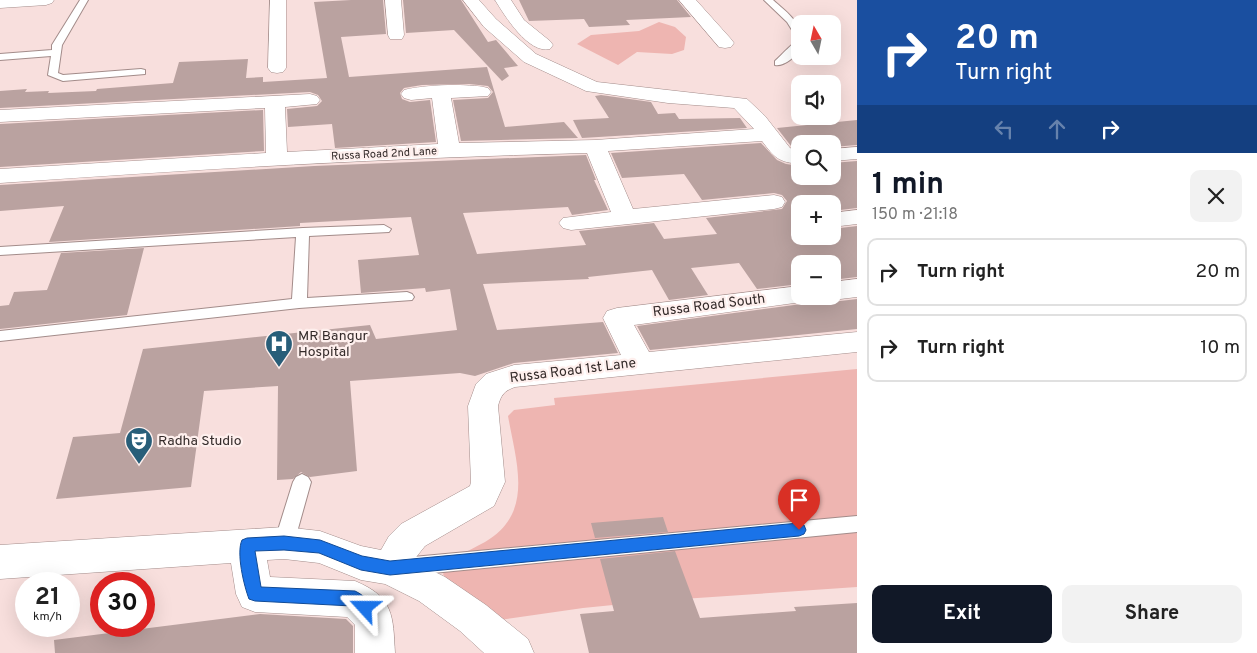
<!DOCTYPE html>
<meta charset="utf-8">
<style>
:root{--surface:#fff;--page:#f2f2f2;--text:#222;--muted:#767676;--line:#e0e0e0;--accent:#111827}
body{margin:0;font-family:Overpass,sans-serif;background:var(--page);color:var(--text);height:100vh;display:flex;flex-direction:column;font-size:19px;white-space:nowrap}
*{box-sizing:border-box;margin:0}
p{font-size:16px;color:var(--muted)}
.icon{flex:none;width:28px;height:28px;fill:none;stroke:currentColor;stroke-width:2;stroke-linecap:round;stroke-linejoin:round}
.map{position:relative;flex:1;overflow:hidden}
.panel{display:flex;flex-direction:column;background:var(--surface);width:400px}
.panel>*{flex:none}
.hud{background:#1a4fa0;color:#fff;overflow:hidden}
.needle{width:32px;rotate:351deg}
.tools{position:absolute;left:791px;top:15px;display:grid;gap:10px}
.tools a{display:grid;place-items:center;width:50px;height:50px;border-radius:10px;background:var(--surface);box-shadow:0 5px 20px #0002;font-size:25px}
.speed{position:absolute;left:15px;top:572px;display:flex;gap:10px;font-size:25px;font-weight:700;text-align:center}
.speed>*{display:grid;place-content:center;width:65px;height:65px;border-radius:50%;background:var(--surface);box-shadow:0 5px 20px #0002;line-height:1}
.speed small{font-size:12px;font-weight:400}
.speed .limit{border:8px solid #d22;background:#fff;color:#111}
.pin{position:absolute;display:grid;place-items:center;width:42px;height:42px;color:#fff;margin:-51px -21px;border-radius:50% 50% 50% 0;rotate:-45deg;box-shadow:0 0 5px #0007}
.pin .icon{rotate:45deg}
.me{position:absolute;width:55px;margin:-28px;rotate:294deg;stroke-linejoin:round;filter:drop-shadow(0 0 4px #0008)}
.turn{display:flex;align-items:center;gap:18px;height:105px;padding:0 15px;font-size:22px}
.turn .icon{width:65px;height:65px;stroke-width:2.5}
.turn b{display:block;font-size:35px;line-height:42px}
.lanes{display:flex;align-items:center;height:48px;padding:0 15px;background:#0003;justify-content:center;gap:25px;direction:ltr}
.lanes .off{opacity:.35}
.round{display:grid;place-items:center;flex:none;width:52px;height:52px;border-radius:10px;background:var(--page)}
.summary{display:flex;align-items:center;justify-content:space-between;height:85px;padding:0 15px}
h1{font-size:30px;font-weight:700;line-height:38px;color:var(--accent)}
.button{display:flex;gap:10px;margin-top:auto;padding:10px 15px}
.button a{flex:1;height:58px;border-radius:10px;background:var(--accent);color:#fff;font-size:20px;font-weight:700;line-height:58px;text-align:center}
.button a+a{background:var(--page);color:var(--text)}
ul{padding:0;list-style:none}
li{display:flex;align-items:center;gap:15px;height:68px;margin:0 10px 8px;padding:0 5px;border:2px solid var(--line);border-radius:10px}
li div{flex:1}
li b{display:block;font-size:19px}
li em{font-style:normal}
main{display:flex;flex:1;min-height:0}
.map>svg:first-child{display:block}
</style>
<main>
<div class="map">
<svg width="857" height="653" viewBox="0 0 857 653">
<rect width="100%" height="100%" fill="#f8dfdd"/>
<path fill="#eeb5b1" d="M659 22 675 27 686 37 684 50 672 54 637 52 618 65 577 44 591 35 639 31Z
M857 369V587L653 601 583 608 485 622 460 601 443 574C453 557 468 551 485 542 535 513 516 462 508 416L514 410 555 405 554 398Z"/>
<path fill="#baa2a0" d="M351 0H383L386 34 341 37 349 77 487 67 505 127 564 122 578 138 461 141 453 100 488 98 493 92 488 86 469 84 422 85 404 88 400 93 402 99 410 102 430 100 436 142 335 148 332 124 288 127 287 109 317 106 322 101 318 95 310 92 0 108V91L27 89 25 92 49 91 48 93 96 91 97 89 173 83 179 62 248 59 246 78 263 77V82L327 78 314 2Z
M403 0H461L488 42 496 40 518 66 504 68 509 76 502 81 454 30 406 33Z
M519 0H677L691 17 626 20 630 25 589 27 584 19 529 21Z
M601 95 651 102 658 114 675 113 679 119 740 118 747 128 582 138 573 120 609 118 595 96Z
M263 110 264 151 0 167V124Z
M857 120V145L832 147V144H800V150L791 146 777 128Z
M761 143 777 160 786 164 800 166V176H832V163L857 161V208L832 211V204H800V236H832V229L857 226V277L832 280V264H800V284L757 289 739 263 691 268 708 295 669 300 652 270 588 277 589 279 483 284 497 330 603 322 618 353 514 363 475 376 460 373 350 381 357 471 310 477 301 472 293 479 277 480 278 386 204 391 191 487 56 499 73 437 120 433 143 349 370 325 376 339 457 330 450 289 426 292 425 288 361 293 358 260 419 255 411 217 300 223V226L49 242 64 206 0 211V185L314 166 586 155 596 180H594L608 210 572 215 568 207 463 213 477 254 586 245 579 231 654 223 664 239 717 234 706 218 782 209 787 201 782 195 774 193 702 200 684 174 622 178 611 153Z
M144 248 127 315 0 329V306L9 305 14 292 47 290 61 253Z
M814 296H820L832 302 857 299V329L650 350 637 326 809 303Z
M663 517 668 532 595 538 591 523Z
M675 551 700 618 796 611 794 607 857 603V653H589L580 614 614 611 600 559Z
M260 614 346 619 353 626V653H55L54 640Z"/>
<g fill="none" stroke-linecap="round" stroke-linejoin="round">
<defs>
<path id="lane" d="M80 0H88L62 45 58 73 63 75 141 69 145 70V74L63 81 48 75 51 56 0 60V54L52 50V45Z
M764 0H773C786 12 800 20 800 39L797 38 787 22Z
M800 39C800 42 801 45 800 47 798 56 783 67 775 65V61C781 56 794 41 800 39Z
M384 225 391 229 389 232 309 236 307 298 407 292 412 294 414 297 412 300 299 308 0 341V331L292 299 296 237 0 255V247L303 228Z
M302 474 308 477 311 482 294 543 291 549 284 552 277 549 274 543 293 482 296 477Z
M857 516V532L402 576 395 574 392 567 395 560 402 558Z"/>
<path id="street" d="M270 0H286V68L283 72 277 73 271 72 268 68Z
M385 0H401L404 35 402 39H390L388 35Z
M463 0H479L496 19 536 54 597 82 747 99 765 116 790 148 800 152V164C778 162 775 158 762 141L608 151 633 209 774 195 782 197 785 202 782 207 774 209 571 230 563 228 559 223 563 218 611 212 587 153C391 158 196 169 0 183V169L266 153 265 108 0 122V110L310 94 317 96 320 100 317 104 285 107 287 152 438 144 432 98 411 100 404 98 401 94 404 90C424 85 468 83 488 88L491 92 488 96 451 98 459 143 595 140 754 129 734 108 668 103 586 91 524 62 484 27Z
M495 0H511L524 20 550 41 553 45 550 49C528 54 505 16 495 0Z
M679 0H696L731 39 734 43 731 47 725 48 719 47Z
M857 147V159L832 161V149Z
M857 210V224L832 227V213Z
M857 279V297L832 300 822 296H832V282Z
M800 286V296H812L809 301 634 325 649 352 857 332V352L515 387C504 391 501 395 498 406L505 482 494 506 425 546 413 561 445 577 486 605 528 639 534 653H484L460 631 419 601 385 584 361 580 319 563 284 559 267 560 270 577 355 581C394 597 393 616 395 653H355V625L347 617 255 612 242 607 236 594 231 563 0 579V545L284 527 320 531 361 546 381 550 389 536 401 524 470 486 471 482 468 406 476 384 486 374 514 365 621 355 603 318 607 311 617 308Z"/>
<path id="secondary" d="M0 0H54L52 3 46 5 0 8Z"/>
</defs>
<use href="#lane" stroke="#a38c8a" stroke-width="2"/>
<use href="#street" stroke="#a38c8a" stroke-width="1"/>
<use href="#secondary" stroke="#a38c8a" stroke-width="1"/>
<use href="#lane" fill="#fff" fill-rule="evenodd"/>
<use href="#street" fill="#fff" fill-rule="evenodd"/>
<use href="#secondary" fill="#fff" fill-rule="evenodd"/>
</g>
<path fill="#1a73e8" stroke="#114b97" d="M799 523 804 525 806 530 804 534 799 536 390 575 361 570 319 553 284 550 255 551 261 587 355 591C363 595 369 600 373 608L370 613 365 616 352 606 255 601 249 599C244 586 236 553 242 540L247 538 284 536 320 540 362 556 390 561Z"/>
<defs>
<symbol id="hospital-pin" viewBox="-11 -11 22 30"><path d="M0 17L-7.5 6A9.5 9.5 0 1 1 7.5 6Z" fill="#285e79" stroke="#feefed"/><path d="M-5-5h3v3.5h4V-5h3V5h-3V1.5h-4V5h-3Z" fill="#fff"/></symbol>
<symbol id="theatre-pin" viewBox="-11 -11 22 30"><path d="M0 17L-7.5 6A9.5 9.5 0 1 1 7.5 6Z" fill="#285e79" stroke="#feefed"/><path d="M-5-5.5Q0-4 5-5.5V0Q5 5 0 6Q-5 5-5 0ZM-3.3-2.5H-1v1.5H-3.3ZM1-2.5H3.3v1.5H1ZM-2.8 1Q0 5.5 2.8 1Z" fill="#fff"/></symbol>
</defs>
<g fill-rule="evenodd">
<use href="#hospital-pin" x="263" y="328" width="32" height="43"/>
<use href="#theatre-pin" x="123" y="425" width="32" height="43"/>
</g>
<g text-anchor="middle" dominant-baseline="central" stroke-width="4.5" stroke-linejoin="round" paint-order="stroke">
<g font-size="11" fill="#342b2a" stroke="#feefed">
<text transform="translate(384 154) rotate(-3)">Russa Road 2nd Lane</text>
</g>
<g font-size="14" fill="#342b2a" stroke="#feefed">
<text transform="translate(709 306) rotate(-7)">Russa Road South</text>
<text transform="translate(573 371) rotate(-7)">Russa Road 1st Lane</text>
</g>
<g font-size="14" fill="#342b2a" stroke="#feefed" text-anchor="start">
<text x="298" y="336">MR Bangur<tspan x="298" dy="16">Hospital</tspan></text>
<text x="158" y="441">Radha Studio</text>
</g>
</g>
</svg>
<div class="tools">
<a><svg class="needle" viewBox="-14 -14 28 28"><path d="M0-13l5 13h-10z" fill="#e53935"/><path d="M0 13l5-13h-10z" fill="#767676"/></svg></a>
<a><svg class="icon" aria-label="sound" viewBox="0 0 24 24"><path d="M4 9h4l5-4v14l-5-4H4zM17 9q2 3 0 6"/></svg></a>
<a><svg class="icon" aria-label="search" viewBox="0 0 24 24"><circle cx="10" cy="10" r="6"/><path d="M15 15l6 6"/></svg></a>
<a>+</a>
<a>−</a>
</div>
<div class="speed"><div>21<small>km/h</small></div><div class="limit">30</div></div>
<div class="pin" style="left:799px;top:530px;background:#d93025"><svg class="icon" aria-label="arrive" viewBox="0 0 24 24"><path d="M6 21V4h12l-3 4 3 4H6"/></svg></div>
<svg class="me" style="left:365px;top:608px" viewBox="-20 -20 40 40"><path d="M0-17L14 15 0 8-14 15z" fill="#1a73e8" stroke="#fff" stroke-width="4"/></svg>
</div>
<section class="panel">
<div class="hud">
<div class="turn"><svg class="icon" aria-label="right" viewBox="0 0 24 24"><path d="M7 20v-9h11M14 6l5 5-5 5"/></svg><div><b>20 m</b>Turn right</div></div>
<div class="lanes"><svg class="icon off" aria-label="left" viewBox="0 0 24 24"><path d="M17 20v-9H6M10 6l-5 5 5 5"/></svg><svg class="icon off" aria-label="ahead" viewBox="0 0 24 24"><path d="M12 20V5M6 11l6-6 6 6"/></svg><svg class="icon" aria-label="right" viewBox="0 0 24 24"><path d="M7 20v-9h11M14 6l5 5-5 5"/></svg></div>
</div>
<div class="summary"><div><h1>1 min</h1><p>150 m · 21:18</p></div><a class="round"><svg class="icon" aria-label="close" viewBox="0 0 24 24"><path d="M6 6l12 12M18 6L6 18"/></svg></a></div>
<ul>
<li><svg class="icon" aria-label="right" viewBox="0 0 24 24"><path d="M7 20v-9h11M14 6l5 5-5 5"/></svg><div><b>Turn right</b></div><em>20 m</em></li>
<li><svg class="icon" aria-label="right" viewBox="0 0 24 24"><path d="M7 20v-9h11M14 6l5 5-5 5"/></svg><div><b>Turn right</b></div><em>10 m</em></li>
</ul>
<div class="button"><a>Exit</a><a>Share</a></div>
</section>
</main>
